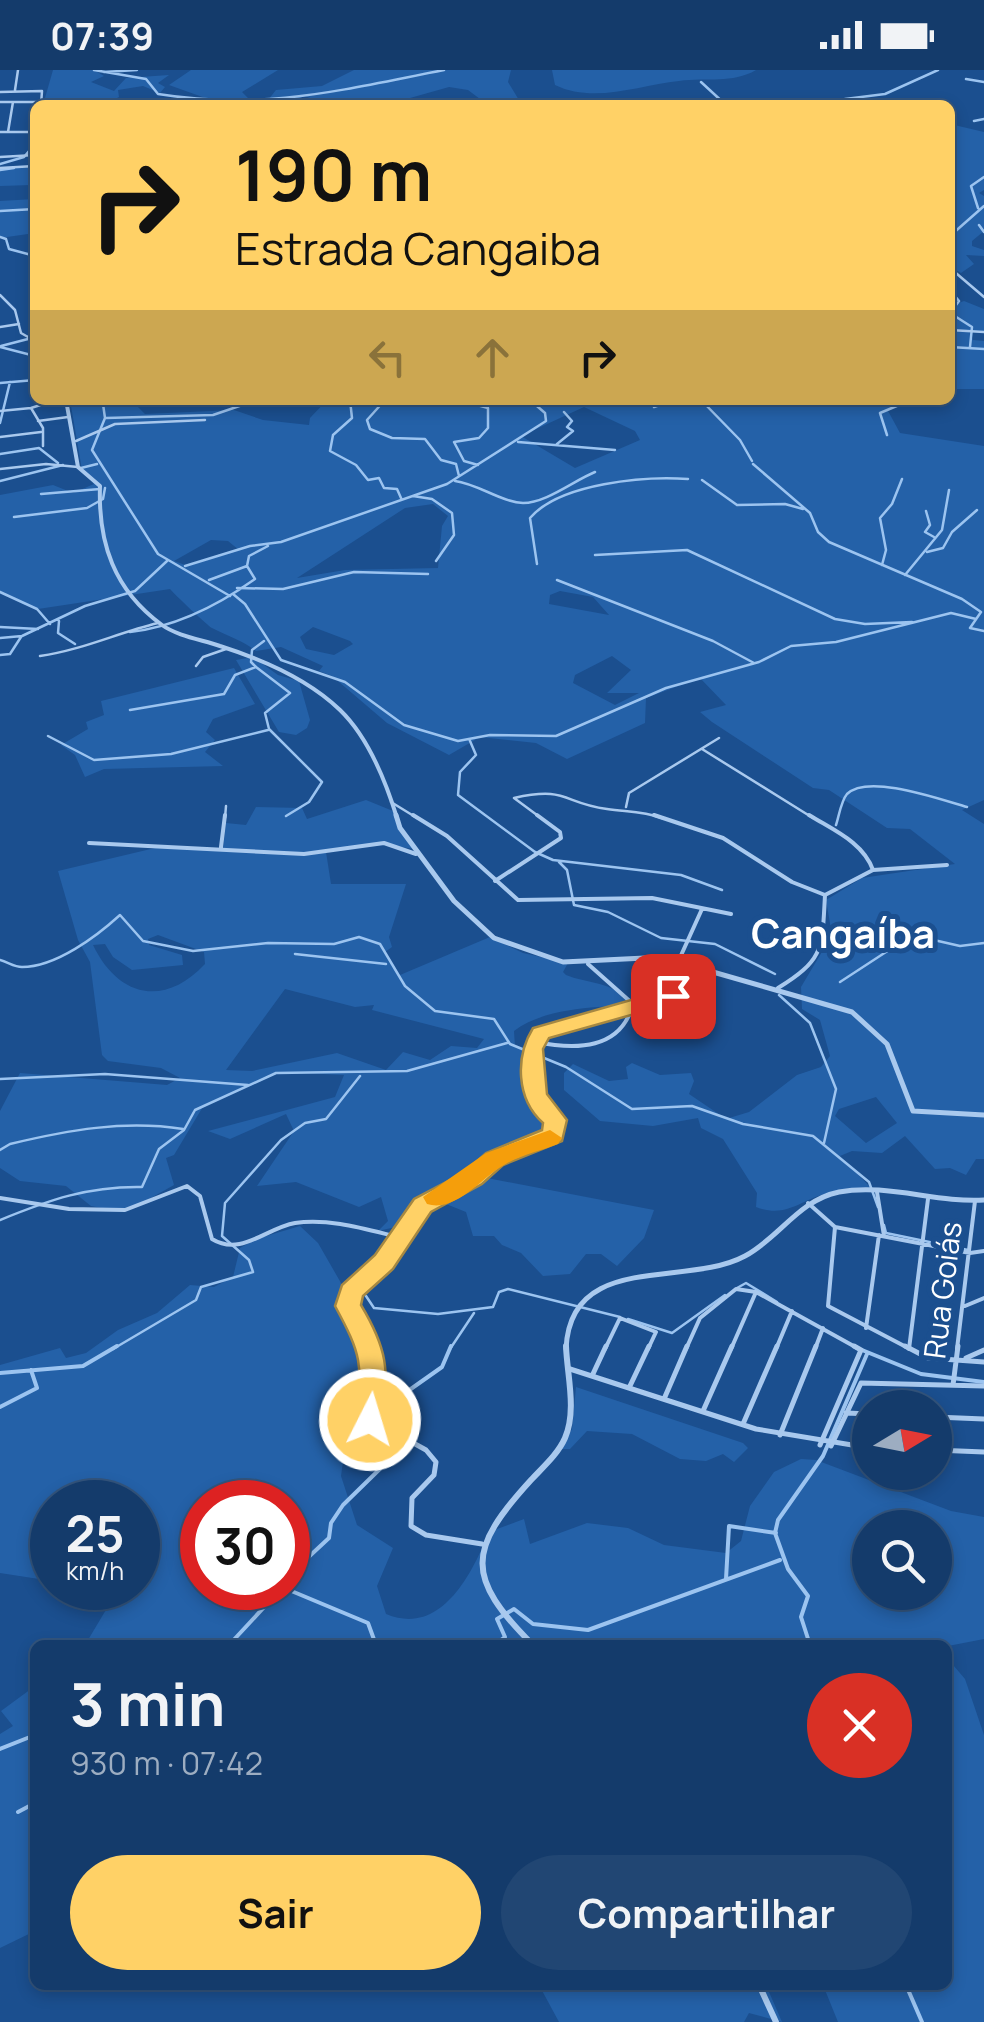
<!DOCTYPE html>
<html lang="pt">
<meta charset="utf-8">
<style>
:root{--surface:#143b6b;--page:#214673;--text:#f1f3f6;--muted:#9dadc1;--line:#33557e;--accent:#ffd166}
body{margin:0;font-family:Manrope,sans-serif;background:var(--page);color:var(--text);height:100vh;display:flex;flex-direction:column;font-size:38px;white-space:nowrap}
*{box-sizing:border-box;margin:0}
p{font-size:32px;color:var(--muted)}
.icon{flex:none;width:55px;height:55px;fill:none;stroke:currentColor;stroke-width:2;stroke-linecap:round;stroke-linejoin:round}
.map{position:relative;flex:1;overflow:hidden}
.panel{position:absolute;left:30px;top:1570px;width:922px;height:350px;display:flex;flex-direction:column;background:var(--surface);border-radius:15px;box-shadow:0 5px 15px #0003,0 0 0 2px var(--line)}
.panel>*{flex:none}
.banner{position:absolute;left:30px;top:30px;width:925px;height:305px;border-radius:15px;box-shadow:0 5px 15px #0003,0 0 0 2px var(--line);background:#ffd166;color:#111;overflow:hidden}
.needle{width:65px;rotate:80deg}
.buttons{position:absolute;left:852px;top:1320px;display:grid;gap:20px}
.buttons a{display:grid;place-items:center;width:100px;height:100px;border-radius:50%;background:var(--surface);box-shadow:0 5px 15px #0003,0 0 0 2px var(--line);font-size:50px}
.speed{position:absolute;left:30px;top:1410px;display:flex;gap:20px;font-size:50px;font-weight:700;text-align:center}
.speed>*{display:grid;place-content:center;width:130px;height:130px;border-radius:50%;background:var(--surface);box-shadow:0 5px 15px #0003,0 0 0 2px var(--line);line-height:1}
.speed small{font-size:25px;font-weight:400}
.speed .limit{border:15px solid #d22;background:#fff;color:#111}
.pin{position:absolute;display:grid;place-items:center;width:85px;height:85px;color:#fff;margin:-42px;border-radius:20px;box-shadow:0 5px 15px #0006}
.me{position:absolute;width:110px;margin:-55px;rotate:5deg;stroke-linejoin:round;filter:drop-shadow(0 0 8px #0008)}
.turn{display:flex;align-items:center;gap:35px;height:210px;padding:0 40px;font-size:45px}
.turn .icon{width:130px;height:130px;stroke-width:2.5}
.turn b{display:block;font-size:70px;line-height:85px}
.lanes{display:flex;align-items:center;height:95px;padding:0 40px;background:#0003;justify-content:center;gap:50px;direction:ltr}
.lanes .off{opacity:.35}
.round{display:grid;place-items:center;flex:none;width:105px;height:105px;border-radius:52px;background:var(--page)}
.head{display:flex;align-items:center;justify-content:space-between;height:170px;padding:0 40px}
h1{font-size:60px;font-weight:700;line-height:75px}
.cta{display:flex;gap:20px;margin-top:auto;padding:20px 40px}
.cta a{flex:1;height:115px;border-radius:60px;background:var(--accent);color:#111;font-size:40px;font-weight:700;line-height:115px;text-align:center}
.cta a+a{background:var(--page);color:var(--text)}
.status{display:flex;justify-content:space-between;align-items:center;height:70px;padding:0 50px;background:var(--surface);direction:ltr}
.status svg{height:28px;fill:currentColor}
.map>svg:first-child{display:block}
</style>
<div class="status"><b>07:39</b><svg viewBox="0 0 49 12"><path d="M0 12V9h3v3zM5 12V6h3v6zM10 12V3h3v9zM15 12V0h3v12zM26 1h20v11H26zM47 4h2v5h-2z"/></svg></div>
<div class="map">
<svg width="984" height="1952" viewBox="0 0 984 1952">
<rect width="100%" height="100%" fill="#1b4f8f"/>
<path fill="#2461a8" fill-rule="evenodd" d="M53 0H94L104 6 91 12 114 21 126 8 169 5 158 13 165 17 160 23 143 16 118 20 119 27 103 35H43Z
M191 0H278L242 22 255 35H212L208 29 169 15Z
M354 0H511L508 12 522 35H488L468 20 449 17 403 30 404 35H327L305 26 281 35H264L276 20 322 16Z
M552 0H756C732 14 707 7 679 11 640 15 594 34 555 15Z
M950 54 984 62V120L979 123 984 126V161L972 171V176L984 180V186L966 185 974 194 961 203 950 196Z
M35 95V163L0 168V131L35 129 32 115 0 116V97Z
M964 231 984 239V261H969L973 270 984 271V319H950V236Z
M70 330 132 331 145 344 234 340 263 350 309 355 310 348 327 330H576L589 335 599 330H906L887 339 900 363 984 376V730L962 740 984 754V1089H976L966 1105 950 1098 935 1099 905 1066 882 1083 852 1081 840 1086 872 1119C856 1119 840 1120 824 1124 798 1132 785 1148 756 1137L757 1123 723 1069 701 1058 698 1048 653 1056 600 1051 564 1020V1003L573 994 609 1011 628 1009 626 997 632 993 660 1005 691 1003 694 1011 689 1024 726 1049 749 1042 797 1005 821 997 830 986 820 950 802 939 801 917 832 865 826 830 862 808 955 794 910 759 887 758 829 720 813 718 712 652 700 642 726 635 700 608 646 628 645 653 567 689 536 673 480 667 449 685 387 653 332 606 319 601 323 596 281 577 256 581C242 570 229 567 212 558 209 557 173 523 170 519L38 539 0 521V425L53 415 73 423 94 414 82 400ZM584 337 635 361 640 370 575 398 521 366ZM433 434 448 446 442 456 438 498 345 500 297 508 405 438ZM211 470 228 471 239 480 188 496 174 491ZM560 521 593 527 609 545 549 534 550 525ZM313 557 350 571 353 574 334 585 306 579 300 567ZM612 586 631 600 607 623H639L615 635 573 613 575 605ZM876 1027 897 1053 866 1073 835 1046 839 1039Z
M253 587 278 605 299 611 310 650 307 658 296 665 279 662 236 590Z
M234 598 255 634 213 649 206 662 215 670 205 682 223 696 104 699 85 707 75 685 61 675 88 659 86 652 104 645 101 631Z
M366 730 393 741 415 779 378 774 326 782 331 814H406L389 867 392 877 385 882 400 905 490 867 523 883 568 893 563 902 566 905C588 914 613 911 628 932 617 939 610 936 598 937 570 939 536 944 514 961L515 977 524 978 543 1042 560 1054C545 1083 508 1079 487 1100V1108L654 1140 644 1168 617 1196 601 1184H586L570 1204 543 1206 521 1183 502 1175 494 1166H473L466 1142 446 1134 425 1136 409 1154 378 1161 388 1151 381 1127 359 1137 296 1112 257 1116 294 1061 286 1044 230 1069 208 1061 335 1027 344 1005 281 1002 204 1035 174 1085 166 1088 174 1115 133 1138 107 1139 91 1136 66 1116 20 1111 0 1098V1041L20 1003 167 1015 180 1008 161 998 108 991 102 985 90 892 78 870 58 801 155 778 223 779 226 753 246 755 256 737 302 738 307 749ZM158 865 204 882 205 894C164 938 118 927 93 875L105 874 113 887 132 900 183 895 182 885 149 875 148 869ZM285 919 355 937 374 935 372 940 484 969 477 978 451 976 430 990 403 982 386 1000 337 983 252 1001 226 1000Z
M300 1156 318 1173 341 1213 345 1232 370 1282 369 1353 345 1378 341 1406 357 1455 393 1478 377 1516 386 1544C441 1567 472 1504 489 1462L524 1449 530 1474 587 1453 628 1458 664 1475 726 1483 741 1471 750 1436 774 1402 801 1389 816 1390 951 1441 984 1447V1569L948 1576 85 1575 119 1518H138V1496L149 1481 138 1482V1432H52V1511L0 1503V1295L60 1278 66 1288 86 1283 118 1260 157 1243 190 1215 214 1217 233 1207 240 1178 256 1169ZM202 1432H288V1518H202ZM870 1458H935V1522H870Z
M576 1317 743 1373 748 1378 734 1392 723 1384 706 1391 680 1389 632 1364 587 1361 570 1379H561L572 1359Z
M948 1589 965 1609 984 1665V1952H838L823 1915H948Z
M35 1616V1861L0 1878V1664L13 1656 1 1641Z
M539 1915 542 1919 544 1915H766L782 1952 749 1943 744 1952H559Z"/>
<g fill="none" stroke-linecap="round" stroke-linejoin="round">
<path stroke="#9cc4f0" stroke-width="2.5" d="M94 0 146 9 158 24C264 41 341 20 444 0
M104 2 137 0
M966 9 984 12
M701 12 726 35
M845 29 885 24 938 0
M117 35 120 31
M974 51 984 49
M0 94 24 87 35 74
M0 100 14 98
M978 138 971 116 984 107
M0 141 35 139
M979 155 984 162
M950 166 984 136
M0 167 6 169 9 179 35 186
M950 182 954 190 950 197
M950 220 959 231 950 243 972 257 970 277
M29 266 35 258
M1 276 28 269
M0 277 35 286
M950 277 984 279
M0 313 35 310
M94 330 103 334 105 348 92 380 158 484 230 526
M350 330 352 348 333 365 330 381 356 395 368 410 379 408 384 418 397 419 401 428
M385 330 367 350 370 359 392 368 425 369 441 390 456 394 459 406
M701 330 740 370 752 391
M654 337 674 330
M106 348 213 345 257 330
M0 353 10 312
M887 365 880 343 911 330
M518 372 615 380
M557 374 573 361 567 357 572 351 564 342
M0 384 39 378 58 393
M753 394 810 443 818 462 829 472 962 529 981 542 970 558 984 561
M478 395 464 391 454 372 479 368 488 358V338L477 335 480 330
M81 398 97 394
M702 410 737 435 785 434 803 439
M0 411 63 395
M455 411C478 414 501 432 523 433 546 433 573 411 595 402
M41 424 100 419
M413 426 432 429 452 443 454 465 436 491
M926 441 930 455 925 462 934 467
M14 447 87 438 103 429 105 418
M927 482 943 478 952 462 977 440
M595 485 687 480 835 549 865 554 912 552
M537 494 530 448C560 413 645 406 688 409
M882 495 886 480 880 448 892 434 902 409
M185 496 250 476 281 472 447 414 546 351 545 343 530 330
M905 505 942 460 949 420
M209 510 247 496 249 486 268 476
M557 510 713 571 754 593
M237 518 283 519 354 502 428 504
M0 522 37 539 50 554
M233 524 245 534 281 590 345 612 404 655 458 671 490 665 556 666 666 618 759 592 791 576 836 572 951 543 976 549
M59 551 58 563 75 574
M0 557 38 559
M130 562C176 557 217 536 255 509L247 496
M0 568 22 566 85 536 135 521 167 491
M0 585 10 584 21 567
M256 597 251 592 252 580 264 571
M130 640 224 624 235 605 256 597 290 623 265 643 269 659 322 712 309 732 286 746
M48 666 94 690 171 684 268 660
M470 671 476 685 460 702 458 725 535 782 553 790 681 805 722 820
M836 755C839 746 841 731 847 724 868 703 942 730 967 737
M559 792 567 800 574 835 608 842 661 868 715 874 775 904
M295 884 386 894
M0 890C8 892 14 897 22 897 56 897 97 866 120 845L143 871 193 881 268 873 334 874 359 867 380 874 405 916 435 941 494 949 510 974 566 997 632 1039 692 1036 743 1054 813 1066 869 1112 878 1137
M840 912 912 865 960 876 984 873
M779 925 810 953 836 1019 824 1073
M0 1009 105 1004 248 1015
M0 1080 10 1074C68 1060 124 1050 183 1059
M0 1150C49 1130 88 1116 142 1117L159 1079 184 1060 195 1040 276 1003 407 1001 507 973
M884 1155 886 1163 968 1180
M737 1218 746 1213 777 1232
M366 1226 374 1238 438 1244 493 1237 499 1222 508 1219 620 1247
M628 1249 672 1263 725 1225
M113 1279 196 1230 201 1217 253 1202 249 1190 222 1166 225 1133 281 1070 305 1053 326 1049 360 1006
M450 1279 474 1243"/>
<path stroke="#9cc4f0" stroke-width="4" d="M862 1280 921 1304 984 1312
M0 1303 83 1296 117 1276
M0 1337 37 1318 31 1300
M381 1340 442 1297 451 1276
M726 1509 729 1456 776 1463
M289 1520 368 1553 376 1575
M229 1575 279 1521 287 1520 301 1494 329 1468 331 1453 343 1435 387 1392
M494 1575 505 1567 497 1549 514 1539 533 1554 588 1560 780 1490
M810 1575 801 1547 808 1526 788 1499 775 1463 778 1450 823 1386 867 1284
M0 1679 35 1665
M18 1742 35 1733
M906 1915 922 1952"/>
<path stroke="#a9c9ee" stroke-width="2.5" d="M15 20 18 0
M0 22 42 21 41 35
M0 32H41
M0 62H35
M8 62 13 32
M0 87 35 85
M0 98 35 96
M950 198 984 227
M0 257 19 254
M950 260 984 262
M0 341 31 338
M38 351 68 347
M0 367 41 362
M76 371 115 354 205 350
M43 376V358L31 338 56 330
M0 399 46 394 78 397
M40 586C82 580 117 563 158 553
M196 596 203 587 226 579
M702 679 813 748
M391 732 417 748
M626 737 629 723 719 668
M225 748 226 736
M541 748 514 728C568 716 562 733 607 739 627 742 642 741 662 748"/>
<path stroke="#a9c9ee" stroke-width="4" d="M413 745 447 766 518 830 652 828 731 844
M654 745 723 768 792 812 825 825
M809 745C833 760 863 772 873 800
M89 773 304 784 384 773 416 784
M221 777 225 745
M495 811 561 768 560 762 537 745
M678 892 702 839
M778 918C825 889 822 878 825 825L873 800 947 795
M536 972C576 980 621 980 633 934L588 894
M877 1122 884 1166
M0 1128 69 1139 125 1140 187 1116 200 1126 212 1169C241 1187 266 1158 295 1153 329 1148 365 1159 398 1167
M808 1133 835 1157 970 1183 984 1181
M835 1157 828 1236 910 1279
M965 1236 984 1228
M866 1258 879 1165
M370 1279 348 1236V1226L384 1192 423 1136 473 1108 494 1089 553 1065 555 1051C531 1027 521 994 540 963L677 924 701 898
M605 1279 620 1248 656 1262 648 1279
M686 1279 700 1248 736 1219 756 1222 859 1279
M731 1279 756 1222
M776 1279 792 1241
M815 1279 823 1258
M909 1279 928 1129
M957 1279 975 1131"/>
<path stroke="#a9c9ee" stroke-width="5" d="M369 1276 370 1349 426 1380 436 1392 434 1405 412 1428 411 1456 426 1465 482 1474
M905 1276 928 1288 984 1292
M966 1288 984 1280
M570 1299 756 1359 870 1378
M592 1306 606 1276
M953 1315 958 1276
M629 1318 649 1276
M664 1329 687 1276
M703 1341 732 1276
M846 1343 870 1344
M935 1347 984 1349
M743 1354 777 1276
M780 1365 816 1276
M820 1375 861 1280 854 1276
M831 1376 861 1313 984 1316
M935 1380 984 1382"/>
<path stroke="#a9c9ee" stroke-width="2.5" d="M0 225 15 240 21 263 35 271"/>
<path stroke="#a9c9ee" stroke-width="4" d="M66 330 78 397 100 416C98 473 114 520 162 555 177 566 203 570 220 576 261 589 308 609 340 640 368 667 386 712 397 748"/>
<path stroke="#a9c9ee" stroke-width="5" d="M396 745 400 758 454 831 494 868 563 892 645 888 678 892 852 942 887 974 913 1041 984 1045
M566 1279C570 1181 686 1218 745 1186 779 1168 799 1130 839 1122 886 1113 936 1133 984 1130"/>
<path stroke="#a9c9ee" stroke-width="6" d="M533 1575C465 1507 467 1480 531 1410 543 1397 558 1384 565 1368 577 1340 567 1305 566 1276
M759 1915 776 1952"/>
</g>
<path fill="#ffd166" stroke="#a68842" stroke-width="2.5" d="M673 918 681 920V931L549 968 543 979 547 1024 567 1050 562 1071 503 1095 482 1114 431 1142 393 1199 363 1226 361 1235C388 1280 388 1298 384 1350L370 1360 361 1357 357 1350C362 1292 362 1286 335 1236L342 1215 375 1185 414 1129 465 1102 486 1083 542 1060 543 1053C516 1029 515 987 533 958Z"/>
<path fill="#f59e0b" d="M550 1060 562 1068 558 1074C541 1081 520 1085 504 1095 482 1107 456 1143 427 1134L423 1127 486 1083Z"/>
<g text-anchor="middle" dominant-baseline="central" stroke-width="10" stroke-linejoin="round" paint-order="stroke">
<g font-size="30" fill="#fff" stroke="#1b4f8f">
<text transform="translate(942 1220) rotate(-83)">Rua Goiás</text>
</g>
<g font-size="40" font-weight="bold" fill="#fff" stroke="#1b4f8f">
<text x="843" y="862">Cangaíba</text>
</g>
</g>
</svg>
<div class="buttons">
<a><svg class="needle" viewBox="-14 -14 28 28"><path d="M0-13l5 13h-10z" fill="#e53935"/><path d="M0 13l5-13h-10z" fill="#9dadc1"/></svg></a>
<a><svg class="icon" aria-label="search" viewBox="0 0 24 24"><circle cx="10" cy="10" r="6"/><path d="M15 15l6 6"/></svg></a>
</div>
<div class="speed"><div>25<small>km/h</small></div><div class="limit">30</div></div>
<div class="pin" style="left:673px;top:926px;background:#d93025"><svg class="icon" aria-label="arrive" viewBox="0 0 24 24"><path d="M6 21V4h12l-3 4 3 4H6"/></svg></div>
<svg class="me" style="left:370px;top:1350px" viewBox="-20 -20 40 40"><circle r="17" fill="#ffd166" stroke="#fff" stroke-width="3"/><path d="M0-11L8 9 0 5-8 9z" fill="#fff"/></svg>
<div class="banner">
<div class="turn"><svg class="icon" aria-label="right" viewBox="0 0 24 24"><path d="M7 20v-9h11M14 6l5 5-5 5"/></svg><div><b>190 m</b>Estrada Cangaiba</div></div>
<div class="lanes"><svg class="icon off" aria-label="left" viewBox="0 0 24 24"><path d="M17 20v-9H6M10 6l-5 5 5 5"/></svg><svg class="icon off" aria-label="ahead" viewBox="0 0 24 24"><path d="M12 20V5M6 11l6-6 6 6"/></svg><svg class="icon" aria-label="right" viewBox="0 0 24 24"><path d="M7 20v-9h11M14 6l5 5-5 5"/></svg></div>
</div>
<section class="panel">
<div class="head"><div><h1>3 min</h1><p>930 m · 07:42</p></div><a class="round" style="background:#d93025;color:#fff"><svg class="icon" aria-label="close" viewBox="0 0 24 24"><path d="M6 6l12 12M18 6L6 18"/></svg></a></div>
<div class="cta"><a>Sair</a><a>Compartilhar</a></div>
</section>
</div>
